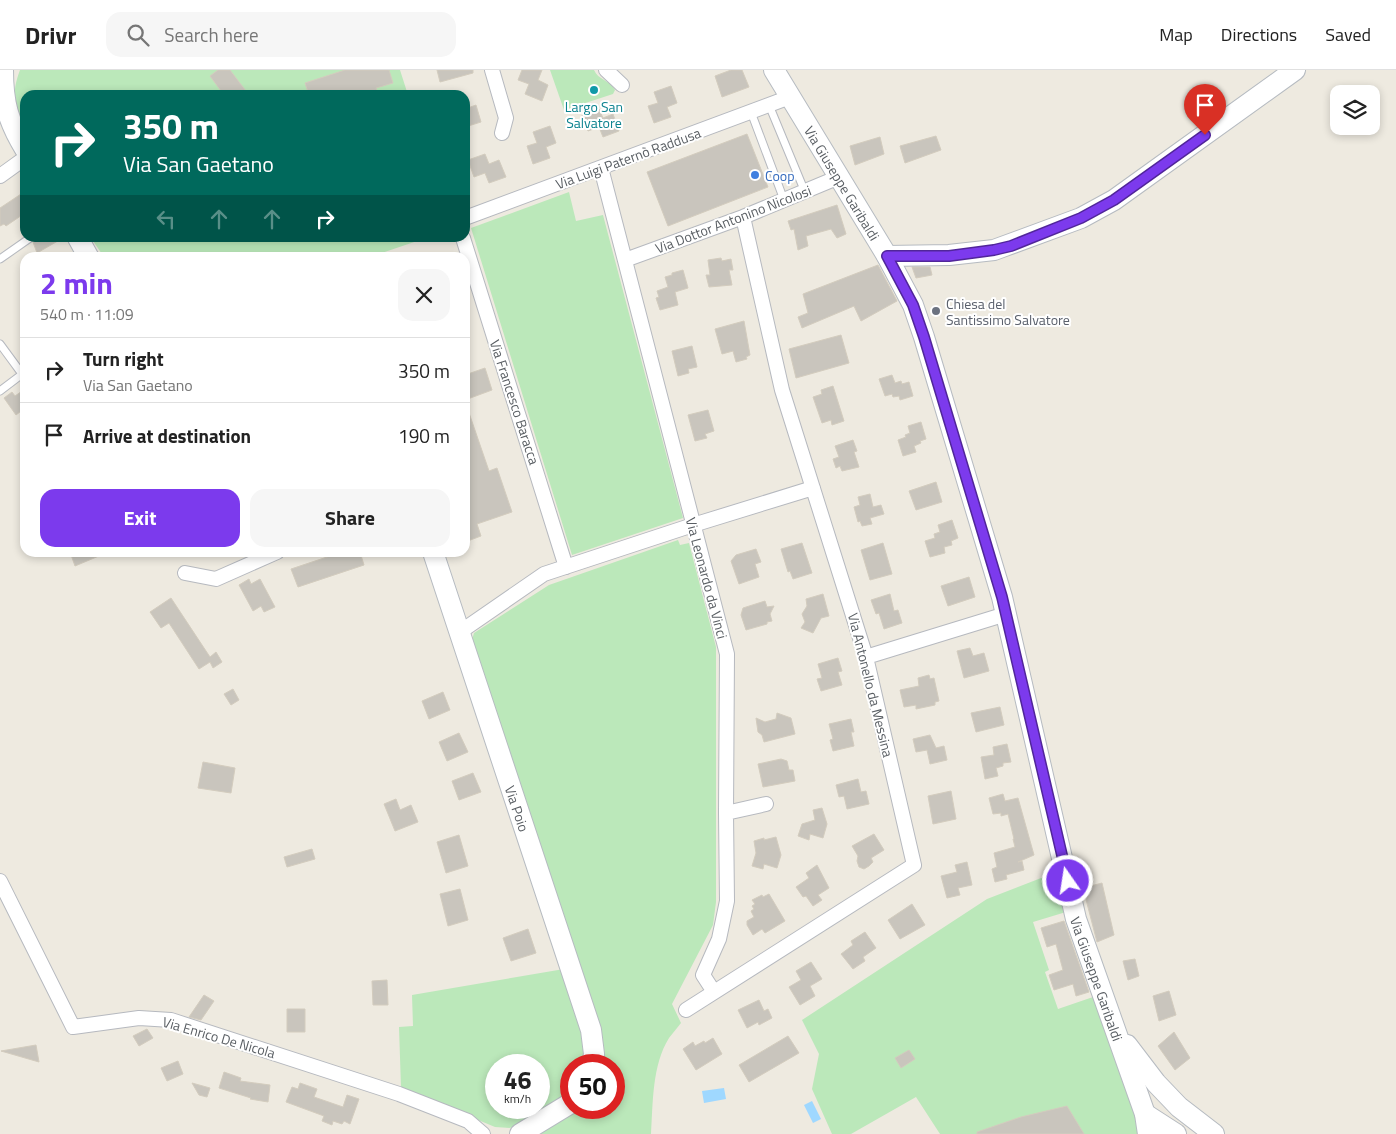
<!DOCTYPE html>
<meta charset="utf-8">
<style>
:root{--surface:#fff;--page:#f6f6f6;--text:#222;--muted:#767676;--line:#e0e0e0;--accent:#7c3aed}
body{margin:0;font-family:"Titillium Web",sans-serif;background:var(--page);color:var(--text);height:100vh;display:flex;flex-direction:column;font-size:19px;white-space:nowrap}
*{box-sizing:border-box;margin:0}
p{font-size:16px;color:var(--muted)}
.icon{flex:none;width:28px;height:28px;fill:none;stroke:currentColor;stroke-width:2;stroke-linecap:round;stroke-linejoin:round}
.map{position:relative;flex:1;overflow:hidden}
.panel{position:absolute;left:20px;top:182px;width:450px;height:305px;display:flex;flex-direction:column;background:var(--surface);border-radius:15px;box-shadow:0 2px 8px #0003}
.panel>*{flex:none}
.top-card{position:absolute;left:20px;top:20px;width:450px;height:152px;border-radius:15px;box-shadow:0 2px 8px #0003;background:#00695c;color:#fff;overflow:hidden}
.tools{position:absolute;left:1330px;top:15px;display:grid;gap:10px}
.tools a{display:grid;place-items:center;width:50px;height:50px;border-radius:10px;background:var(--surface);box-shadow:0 2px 8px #0003;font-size:25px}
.speed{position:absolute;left:485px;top:984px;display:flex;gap:10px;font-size:25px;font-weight:700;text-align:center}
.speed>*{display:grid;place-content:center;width:65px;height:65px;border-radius:50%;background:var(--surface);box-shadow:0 2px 8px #0003;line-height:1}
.speed small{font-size:12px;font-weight:400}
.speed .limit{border:8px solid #d22;background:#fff;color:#111}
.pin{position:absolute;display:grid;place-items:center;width:42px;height:42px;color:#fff;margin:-51px -21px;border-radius:50% 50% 50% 0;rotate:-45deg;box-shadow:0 0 5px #0007}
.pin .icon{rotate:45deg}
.me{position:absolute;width:55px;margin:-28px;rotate:347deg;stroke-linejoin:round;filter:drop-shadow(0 0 4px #0008)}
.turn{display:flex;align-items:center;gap:18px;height:105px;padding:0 20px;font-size:22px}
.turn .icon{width:65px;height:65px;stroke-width:2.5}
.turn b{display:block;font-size:35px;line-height:42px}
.lanes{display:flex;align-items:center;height:48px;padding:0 20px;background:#0003;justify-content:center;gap:25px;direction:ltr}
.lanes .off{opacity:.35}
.round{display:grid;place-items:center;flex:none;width:52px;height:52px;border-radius:15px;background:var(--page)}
.summary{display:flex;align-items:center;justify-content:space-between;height:85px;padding:0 20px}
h1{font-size:30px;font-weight:700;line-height:38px;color:var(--accent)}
.cta{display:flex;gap:10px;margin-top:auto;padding:10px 20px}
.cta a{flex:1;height:58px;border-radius:15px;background:var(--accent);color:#fff;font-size:20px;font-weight:700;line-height:58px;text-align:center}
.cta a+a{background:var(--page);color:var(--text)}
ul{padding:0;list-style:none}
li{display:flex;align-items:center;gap:15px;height:65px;padding:0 20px;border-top:1px solid var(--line)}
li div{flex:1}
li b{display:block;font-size:19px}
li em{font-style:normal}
header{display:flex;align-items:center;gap:30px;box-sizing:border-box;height:70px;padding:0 25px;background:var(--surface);border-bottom:1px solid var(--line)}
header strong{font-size:24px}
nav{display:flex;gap:28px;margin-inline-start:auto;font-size:18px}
.search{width:350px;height:45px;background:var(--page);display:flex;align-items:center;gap:12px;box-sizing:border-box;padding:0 18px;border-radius:15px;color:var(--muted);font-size:19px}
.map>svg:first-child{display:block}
</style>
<header>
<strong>Drivr</strong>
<div class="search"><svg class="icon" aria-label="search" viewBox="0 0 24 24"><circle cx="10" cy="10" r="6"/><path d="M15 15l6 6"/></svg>Search here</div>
<nav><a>Map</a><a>Directions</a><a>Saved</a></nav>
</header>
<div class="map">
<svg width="1396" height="1064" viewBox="0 0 1396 1064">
<rect width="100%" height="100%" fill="#eeeae0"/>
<path fill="#bbe8ba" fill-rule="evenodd" d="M20 0H400L408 25H25V67C17 39 9 29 20 0Z
M550 0H594C598 10 610 10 615 20L613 24 564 40Z
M569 122 576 151 603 145 683 448 572 485 471 158Z
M91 168H426L370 187H104Z
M678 470 680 475 689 473 716 577V832L713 855 672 934 681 953C677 958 673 963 669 968 652 995 653 1033 651 1064H535L577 1038H614V995H599L472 570 474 563 549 515Z
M1054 803 1058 816 1052 821 1054 828H1063L1066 842 1033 852 1049 900 1045 902 1058 939 1093 927 1138 1047 1139 1064H940L916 1027 851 1064H832L812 1019 819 984 802 950 987 829Z
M564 899 586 964 584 995H571V1023L570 1025 510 1058 495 1057 401 1018 399 957 413 956 412 925ZM496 995H539V1038H496Z"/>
<path fill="#9fd8ff" d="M724 1018 726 1029 704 1033 702 1021Z
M812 1031 821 1049 813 1053 804 1035Z"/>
<path fill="#c9c5bd" stroke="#d3ccbe" d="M218 0H230L249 25H224L210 6Z
M345 0H389L393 13 376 18 378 25H309L305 13Z
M437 0H473V3L440 12Z
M522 0H542L538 10 548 15 542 31 525 24 529 14 518 10Z
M731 0H742L749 17 722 27 715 6Z
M671 16 677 33 667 37 671 47 654 53 648 36 658 33 654 22Z
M476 35 481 52 465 57V39Z
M599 39 603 48 613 44 619 61 603 67 599 57 588 61 582 45Z
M550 56 556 73 546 77 550 88 533 94 527 76 537 73 533 62Z
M747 64 768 117 668 156 647 102Z
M936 66 941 80 905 93 900 76Z
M880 67 884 84 855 95 850 76Z
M485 84 489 94 499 90 506 107 489 113 485 103 474 107 468 90Z
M21 124 25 131V143L6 156 4 154 0 156V138Z
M837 135 846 164 837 168 831 159 806 166 808 176 798 180 794 159 791 160 788 151Z
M35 168H63L37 183 33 172Z
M721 188 722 191 731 189 733 200H729L732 215 709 217 706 205H710L708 190Z
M878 195 897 231 861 251 854 236 802 258 798 247 808 243 803 224Z
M912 197H930L932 205 916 208Z
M683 200 688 218 675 222 678 235 660 240 656 228 659 227 657 221 668 217 665 207 672 205V203Z
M744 251 750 285 746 287 747 289 736 292 733 281 722 284 715 259Z
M841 265 849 293 796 308 789 279Z
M692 276 697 297 688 299 689 303 678 306 672 281Z
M485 298 492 320 465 330V305Z
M892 305 895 313 901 311 902 314 909 312 913 326 900 330 899 326 893 327 892 324 885 326 879 309Z
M833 316 844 351 832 355 831 350 822 353 813 327 822 324 821 320Z
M25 319V338L16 345 4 328 12 322 15 326Z
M465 337H467L489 401 497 398 512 442 477 454 481 466 465 472Z
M708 340 714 361 705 364 707 368 695 371 688 345Z
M921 352 926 369 920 371 921 373 914 376 916 382 903 386 898 370 906 367 905 365 910 363 908 356Z
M853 370 857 381 854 382 859 397 842 401 840 396 836 398 833 389 839 387 835 376Z
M936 412 942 432 916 440 909 421Z
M870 424 873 437 881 435 884 444 870 448 872 454 862 456 860 451 858 452 854 437 860 435 858 427Z
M952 450 958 468 951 471 952 475 944 477 945 483 930 487 925 471 935 468 934 464 940 462 938 455Z
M802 473 812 503 793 509 790 501 788 502 781 479Z
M883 473 892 504 870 510 861 480Z
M756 479 761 492 755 494 759 507 739 514 731 491 736 485Z
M70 482H106V483L75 496Z
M342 482H360L364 495 298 517 291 499Z
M969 507 975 527 948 536 941 516Z
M249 509 251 514 260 509 275 537 264 542 261 536 253 541 239 515Z
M823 524 829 546 821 548 813 563 801 558 805 552 802 544 807 536 806 529Z
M890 524 894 541 898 540 902 553 884 559 879 543 876 544 871 530Z
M171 528 210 587 216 582 222 592 213 598 210 592 199 599 169 553 161 558 150 542Z
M765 531 767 537 774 536 770 544 772 551 767 552V554L746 560 741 545 743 538Z
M970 578 973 586 984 583 989 601 964 608 957 581Z
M838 588 842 601 838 602 842 615 821 621 817 609 822 608 818 594Z
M929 605 930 609 934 608 939 631 935 632V635L916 639V635L904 637 900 620 919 616 918 608Z
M233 619 239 630 231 635 224 624Z
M443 622 450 640 429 649 422 631Z
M1000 637 1004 655 976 662 971 643Z
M777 643 791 648 795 664 764 672 762 665 758 662 756 648 765 652 776 649Z
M851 649 854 662H851L854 676 833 681 830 670 833 669 829 654Z
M459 663 468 682 447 691 439 672Z
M930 665 936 678 944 676 947 690 930 694 927 680 916 682 913 669Z
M1007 674 1011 692 1003 693V696L996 698 998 706 985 709 981 687 994 685 993 677Z
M781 689 787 691 789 700H793L795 711 763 717 758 694Z
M203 692 235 698 231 723 198 718Z
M473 703 481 722 459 730 452 711Z
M858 709 861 722 866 721 869 734 847 739 844 726 839 727 836 715Z
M951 721 956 749 933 754 928 726Z
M1003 724 1005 731 1018 728 1034 785 1018 792 1022 791 1024 800 1006 805 1007 809 995 812 992 799 997 797 994 783 1015 777 1013 769H1014L1008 744 1001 746V743L993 744 989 728Z
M396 729 400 740 411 735 418 752 395 761 384 734Z
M822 738 827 754 823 768 810 764 809 770 798 766 802 754 815 750 813 740Z
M874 764 884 780 871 788 873 792 869 796 864 799 859 797 857 791 858 786 852 776Z
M459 765 468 796 446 803 437 772Z
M776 767 781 785 777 798 764 794 763 799 752 796 756 783 754 771 764 768V770Z
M312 779 315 789 287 797 284 787Z
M967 792 972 815 958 818 960 825 947 828 941 806 957 802 955 795Z
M817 795 829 818 818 825 822 830 813 836 806 826 803 827 796 817 809 808 806 803Z
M1102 813 1114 865 1097 872 1083 818Z
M460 819 468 850 448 856 440 824Z
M769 824 785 851 765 863 762 859 753 865 747 855V851L754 847 751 841 754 839 752 836 755 834 752 830 762 825 763 827Z
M912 834 925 855 900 869 888 850Z
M1064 851 1089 922 1076 926 1073 914 1054 920 1049 905 1063 900 1056 874 1047 877 1041 858Z
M528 859 536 883 511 891 503 868Z
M865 862 876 878 863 887 865 891 853 899 841 884 853 875 851 871Z
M1135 889 1139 906 1128 910 1123 891Z
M811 892 822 909 810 916 815 926 800 935 789 917 801 910 796 901Z
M387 910 388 935H373L372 911Z
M1169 921 1176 945 1159 951 1153 926Z
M204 925 214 931 201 950 189 947Z
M759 930 764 941 768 939 772 948 759 955 758 952 747 958 738 940Z
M287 939H305V962H287Z
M147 959 153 968 139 976 133 966Z
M1174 962 1190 988 1175 1000 1158 976Z
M788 966 799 983 749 1012 739 995Z
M713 968 722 984 696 1000 683 979 693 972 695 976 704 971 705 973Z
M36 975 39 992 1 981Z
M909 980 915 989 901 998 895 988Z
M178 991 183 1004 167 1011 161 998Z
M224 1002 241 1008 240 1011 270 1015 268 1032 250 1029 251 1028 219 1018Z
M192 1013 210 1018 207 1027 199 1025Z
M300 1013 317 1019 314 1027 343 1037 347 1025 359 1029 350 1054 344 1051 342 1054 333 1051 332 1055 322 1051 324 1046 286 1032 292 1017 298 1019Z
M1067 1036 1084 1064H977V1062L1021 1047Z"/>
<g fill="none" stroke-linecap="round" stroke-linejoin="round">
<defs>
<path id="lane" d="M769 35 805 122
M751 42 784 130
M0 189 30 168
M0 274 22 304
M0 321 25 302"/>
<path id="street" d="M492 0 506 48 502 63
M606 0 622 15
M601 98 727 584 726 743 727 831 719 869 703 905 714 922
M0 106 25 88
M465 148 790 27
M463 168 566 497
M625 190 743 147 839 107
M185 503 216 509 277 482
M460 562 544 504 693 455 813 418
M866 587 1006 544
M726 743 766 734
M0 811 73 957 139 948 171 950 399 1024 468 1051 483 1064
M686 940 914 795 866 587 782 320 743 147"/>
<g id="secondary">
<path d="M3 0C3 33 8 51 25 79"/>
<path id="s1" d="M774 0 887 186 913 235 924 267 1002 527 1076 849 1145 1044 1148 1064"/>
<path d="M78 168 89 188"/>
<path d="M887 186 949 185 994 180 1081 148 1114 130 1295 0"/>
<path id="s2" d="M433 482 591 960 594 984 592 995"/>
<path d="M1127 975 1156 1013 1179 1037 1214 1064"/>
<path d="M1145 1044 1176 1064"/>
<path d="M520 1064 571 1033"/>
</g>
</defs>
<use href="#lane" stroke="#b6b9bf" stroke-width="9"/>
<use href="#street" stroke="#b6b9bf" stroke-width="16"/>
<use href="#secondary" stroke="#b6bbc1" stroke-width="22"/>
<use href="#lane" stroke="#fff" stroke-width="7"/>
<use href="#street" stroke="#fff" stroke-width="14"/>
<use href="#secondary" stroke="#fff" stroke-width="20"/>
</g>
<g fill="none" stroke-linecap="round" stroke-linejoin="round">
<defs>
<path id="route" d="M1068 811 1002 527 924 267 913 235 887 186H949L994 180 1011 176 1081 148 1114 130 1205 65"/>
</defs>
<use href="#route" stroke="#51269a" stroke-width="12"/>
<use href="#route" stroke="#7c3aed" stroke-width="9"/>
</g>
<circle fill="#0f9aa8" stroke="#fff" stroke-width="2" cx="594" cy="20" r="5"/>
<circle fill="#3f7fe0" stroke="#fff" stroke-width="2" cx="755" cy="105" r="5"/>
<circle fill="#6b7280" stroke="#fff" stroke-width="2" cx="936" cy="241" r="5"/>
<g text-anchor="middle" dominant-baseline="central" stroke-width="4" stroke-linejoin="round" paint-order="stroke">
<g font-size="14" fill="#0d838f" stroke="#fff">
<text x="594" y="36">Largo San<tspan x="594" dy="16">Salvatore</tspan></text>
</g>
<g font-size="14" fill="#595e63" stroke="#fff">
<text transform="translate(628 88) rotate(-20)">Via Luigi Paternò Raddusa</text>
<text stroke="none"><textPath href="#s1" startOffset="132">Via Giuseppe Garibaldi</textPath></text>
<text transform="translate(733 149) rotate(-21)">Via Dottor Antonino Nicolosi</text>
<text transform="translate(515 332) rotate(72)">Via Francesco Baracca</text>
<text transform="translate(707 508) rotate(75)">Via Leonardo da Vinci</text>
<text transform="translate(871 615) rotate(76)">Via Antonello da Messina</text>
<text stroke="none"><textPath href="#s2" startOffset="270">Via Poio</textPath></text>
<text stroke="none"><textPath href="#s1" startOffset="972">Via Giuseppe Garibaldi</textPath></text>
<text transform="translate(219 967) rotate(16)">Via Enrico De Nicola</text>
</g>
<g font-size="14" fill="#366cbe" stroke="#fff" text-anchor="start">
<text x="765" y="105">Coop</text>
</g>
<g font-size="14" fill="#5b616d" stroke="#fff" text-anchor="start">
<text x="946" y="233">Chiesa del<tspan x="946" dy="16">Santissimo Salvatore</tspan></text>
</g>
</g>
</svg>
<div class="tools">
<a><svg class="icon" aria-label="layers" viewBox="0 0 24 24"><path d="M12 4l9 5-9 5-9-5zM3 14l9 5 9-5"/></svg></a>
</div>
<div class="speed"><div>46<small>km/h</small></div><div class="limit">50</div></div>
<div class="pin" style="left:1205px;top:65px;background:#d93025"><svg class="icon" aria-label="arrive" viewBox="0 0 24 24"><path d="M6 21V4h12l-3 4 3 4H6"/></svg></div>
<svg class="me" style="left:1068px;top:811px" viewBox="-20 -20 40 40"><circle r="17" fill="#7c3aed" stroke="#fff" stroke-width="3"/><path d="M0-11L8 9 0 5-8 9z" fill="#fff"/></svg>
<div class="top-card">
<div class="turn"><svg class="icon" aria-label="right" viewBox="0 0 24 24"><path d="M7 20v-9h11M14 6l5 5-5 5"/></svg><div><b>350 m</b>Via San Gaetano</div></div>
<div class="lanes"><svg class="icon off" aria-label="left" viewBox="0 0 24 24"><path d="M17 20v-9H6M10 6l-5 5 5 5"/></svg><svg class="icon off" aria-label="ahead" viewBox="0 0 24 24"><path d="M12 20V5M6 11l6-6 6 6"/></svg><svg class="icon off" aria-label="ahead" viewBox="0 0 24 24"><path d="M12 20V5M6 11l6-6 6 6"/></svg><svg class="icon" aria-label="right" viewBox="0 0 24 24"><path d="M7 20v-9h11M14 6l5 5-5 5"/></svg></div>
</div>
<section class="panel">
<div class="summary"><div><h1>2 min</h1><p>540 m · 11:09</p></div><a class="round"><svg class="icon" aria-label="close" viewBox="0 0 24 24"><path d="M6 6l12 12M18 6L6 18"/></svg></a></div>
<ul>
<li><svg class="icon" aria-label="right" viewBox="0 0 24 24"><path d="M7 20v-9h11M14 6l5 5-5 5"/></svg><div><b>Turn right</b><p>Via San Gaetano</p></div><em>350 m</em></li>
<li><svg class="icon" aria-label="arrive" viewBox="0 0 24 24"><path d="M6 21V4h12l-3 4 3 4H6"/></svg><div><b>Arrive at destination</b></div><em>190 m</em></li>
</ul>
<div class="cta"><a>Exit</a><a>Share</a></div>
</section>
</div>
